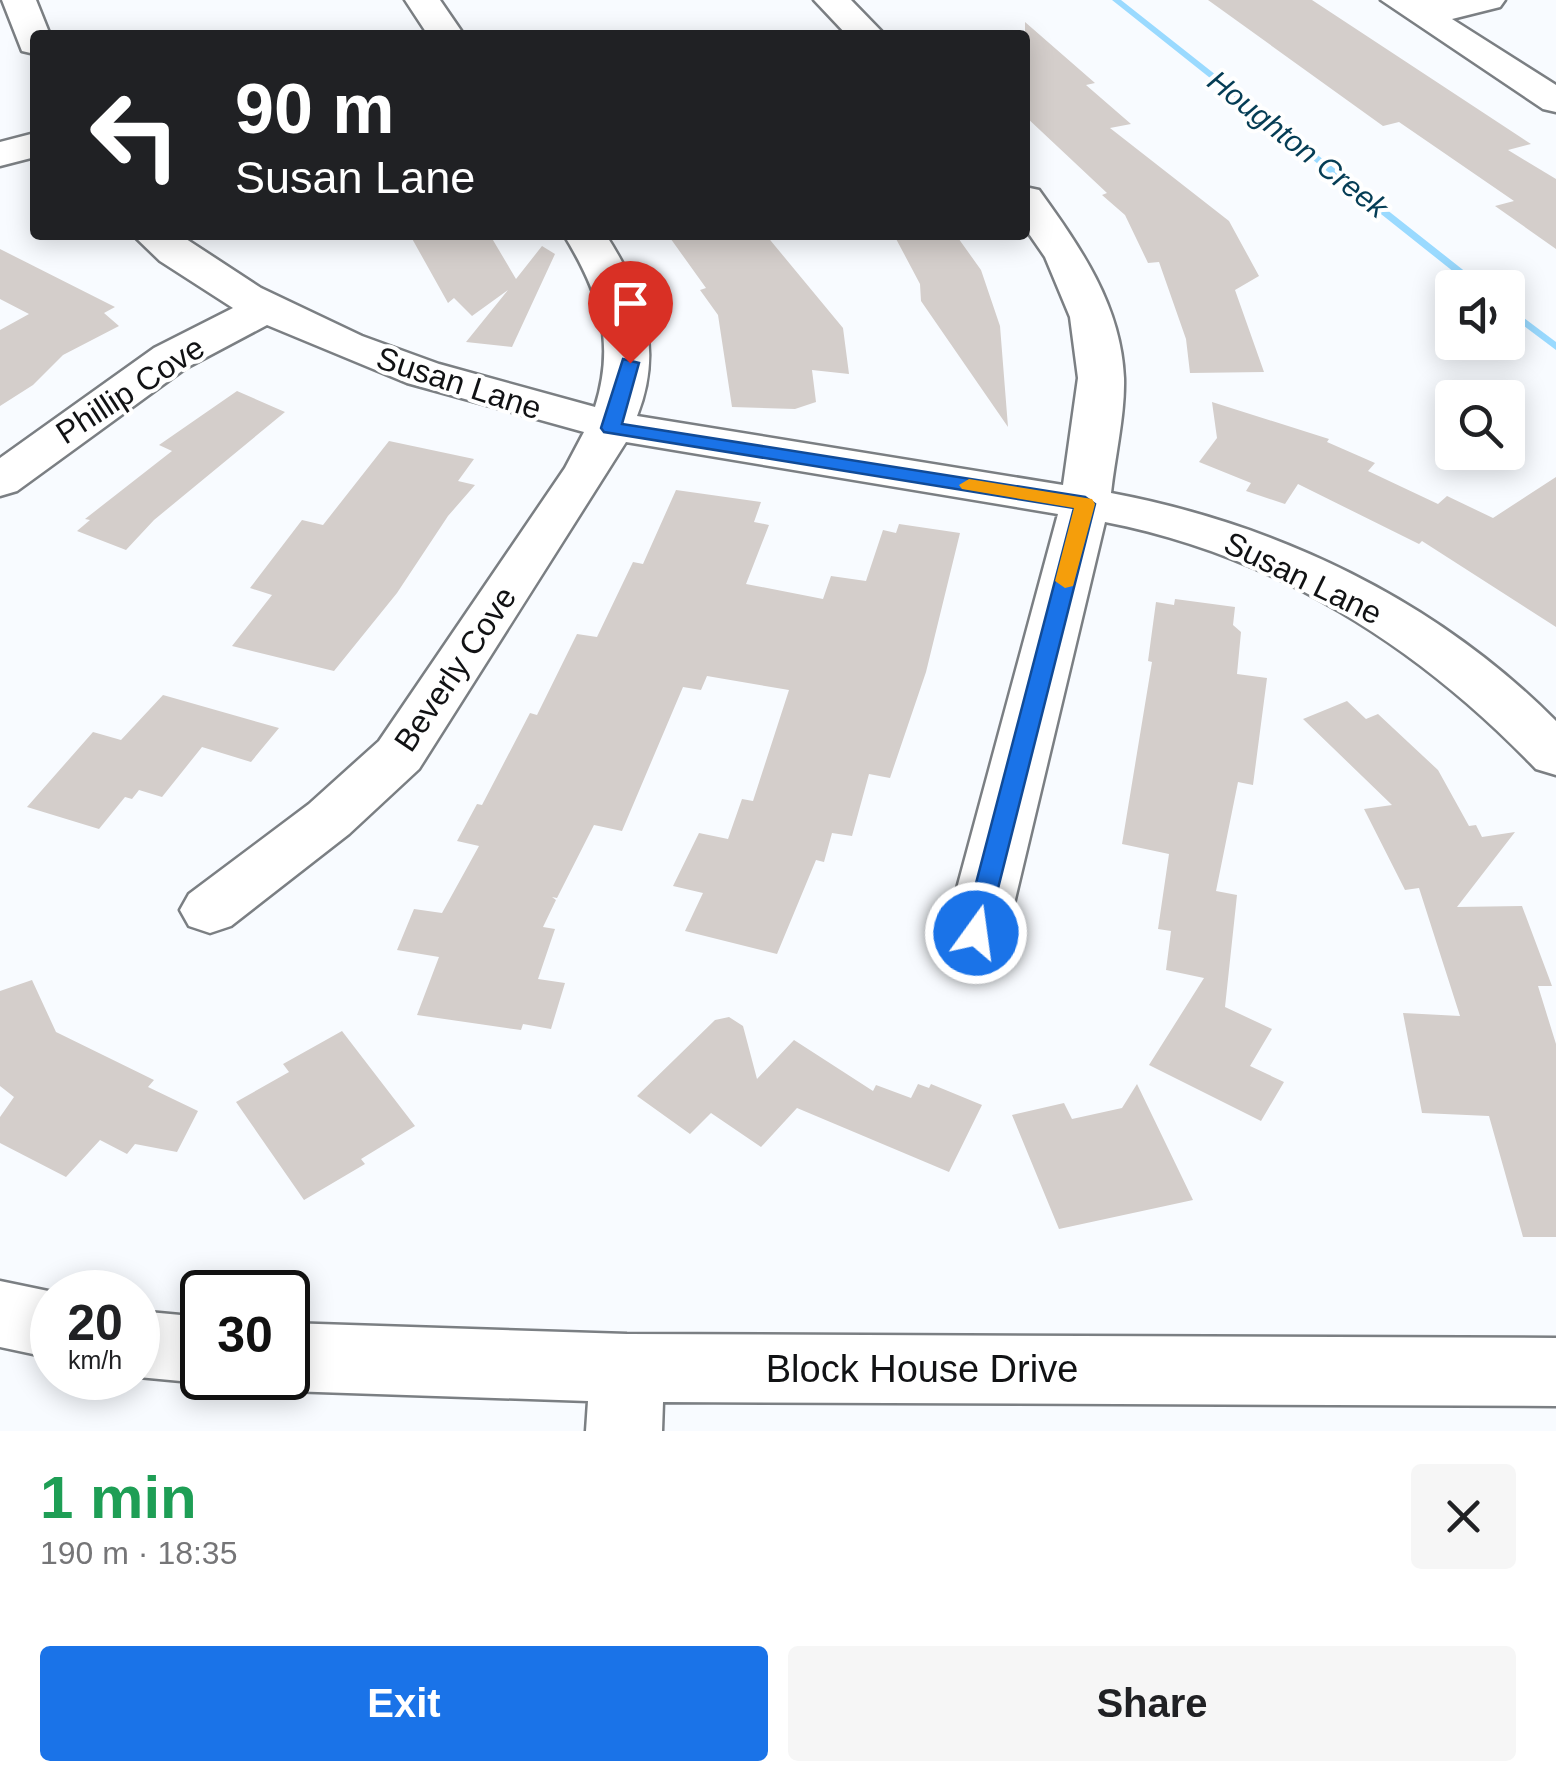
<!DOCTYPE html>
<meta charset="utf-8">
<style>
:root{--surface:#fff;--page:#f6f6f6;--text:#202124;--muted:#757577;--accent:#1a73e8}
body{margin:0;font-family:Helvetica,sans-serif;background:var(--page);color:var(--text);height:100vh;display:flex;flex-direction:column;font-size:38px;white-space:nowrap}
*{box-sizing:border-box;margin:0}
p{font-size:32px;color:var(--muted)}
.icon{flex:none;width:55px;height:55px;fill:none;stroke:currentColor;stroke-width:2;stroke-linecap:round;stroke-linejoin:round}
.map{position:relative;height:1431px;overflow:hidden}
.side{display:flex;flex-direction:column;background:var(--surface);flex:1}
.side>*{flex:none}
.banner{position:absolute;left:30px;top:30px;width:1000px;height:210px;border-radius:10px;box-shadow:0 5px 25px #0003;background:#202124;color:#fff;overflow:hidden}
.controls{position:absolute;left:1435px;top:270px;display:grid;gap:20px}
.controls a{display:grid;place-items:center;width:90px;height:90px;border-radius:10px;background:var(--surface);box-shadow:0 5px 25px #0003;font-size:50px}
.speed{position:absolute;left:30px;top:1270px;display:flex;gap:20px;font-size:50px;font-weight:700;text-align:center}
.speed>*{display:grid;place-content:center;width:130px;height:130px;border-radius:50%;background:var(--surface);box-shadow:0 5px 25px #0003;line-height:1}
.speed small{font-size:25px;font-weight:400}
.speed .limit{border:5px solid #111;border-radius:15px;background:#fff;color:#111}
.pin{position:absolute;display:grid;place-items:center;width:85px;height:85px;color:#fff;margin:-102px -42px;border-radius:50% 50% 50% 0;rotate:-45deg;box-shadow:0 0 10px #0007}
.pin .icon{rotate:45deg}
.me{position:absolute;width:110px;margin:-55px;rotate:14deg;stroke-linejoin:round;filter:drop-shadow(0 0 8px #0008)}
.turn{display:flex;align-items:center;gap:35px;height:210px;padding:0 40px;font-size:45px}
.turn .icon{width:130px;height:130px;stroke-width:2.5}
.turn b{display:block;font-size:70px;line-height:85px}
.round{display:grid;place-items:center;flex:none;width:105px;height:105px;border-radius:10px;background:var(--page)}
.overview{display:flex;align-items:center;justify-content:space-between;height:170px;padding:0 40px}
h1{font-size:60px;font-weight:800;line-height:75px;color:#1e9e55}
.action{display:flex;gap:20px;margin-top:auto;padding:20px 40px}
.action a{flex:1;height:115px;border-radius:10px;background:var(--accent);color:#fff;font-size:40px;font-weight:800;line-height:115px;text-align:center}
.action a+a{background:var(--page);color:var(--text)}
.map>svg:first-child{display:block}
</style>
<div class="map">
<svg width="1556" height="1431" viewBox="0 0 1556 1431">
<rect width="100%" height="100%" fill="#f8fbff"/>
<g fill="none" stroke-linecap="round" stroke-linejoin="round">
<path fill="#9adaff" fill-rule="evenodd" d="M1112 0H1121L1486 288H1474Z
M1508 306 1556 342V350L1508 314Z"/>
</g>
<path fill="#d4cecb" d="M1208 0H1312L1531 144 1508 150 1556 179V249L1495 206 1514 201 1399 122 1383 126Z
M1025 22 1095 83 1086 85 1131 124 1110 128 1229 221 1259 276 1235 290 1264 372 1190 373 1186 339 1159 262 1148 263 1125 215 1102 195 1107 193 1025 116Z
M410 235H490L516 279 542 246 555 254 512 347 466 342 508 290 472 316 454 298 448 303Z
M668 235H766L843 328 849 374 812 370 816 402 795 409 732 407 718 315 700 290 706 288Z
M894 235H956L981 270 1000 326 1008 427 921 301 920 284Z
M0 249 115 307 104 313 119 326 63 355 33 385 0 406V330L29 314 0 299Z
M237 391 285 412 154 520 126 550 77 531 90 520 85 519 172 451 159 445Z
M1212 402 1329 439 1327 442 1375 463 1368 471 1438 504 1447 496 1493 518 1556 477V627L1422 541 1419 544 1298 484 1285 504 1246 491 1251 483 1199 462 1217 438Z
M389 441 474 459 458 481 475 485 448 516 397 593 334 671 232 646 272 595 250 588 302 520 323 525Z
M676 490 761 502 754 522 769 525 746 584 823 599 831 576 866 581 883 530 896 533 899 524 960 533 926 672 890 778 869 774 852 836 832 833 824 862 816 860 777 954 685 931 703 893 673 886 699 833 728 839 742 799 753 801 789 690 707 676 701 690 683 687 622 831 594 825 557 898 552 897 556 900 543 927 555 929 538 979 565 983 551 1029 523 1024 521 1030 417 1015 439 957 397 950 414 909 442 913 479 846 457 841 477 804 482 805 530 713 537 715 577 634 597 637 633 562 643 564Z
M1175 599 1235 607 1233 625 1241 632 1237 674 1267 678 1253 785 1238 782 1216 891 1237 895 1225 1007 1272 1029 1250 1066 1284 1082 1261 1121 1149 1065 1204 978 1166 970 1171 931 1158 929 1169 854 1122 844 1152 662 1148 661 1156 602 1174 605Z
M163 695 279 728 251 762 202 747 162 797 139 790 132 799 125 797 99 829 27 807 93 732 121 740Z
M1347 701 1366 719 1378 714 1438 770 1469 826 1476 825 1482 837 1515 832 1457 907 1522 906 1552 986H1538L1556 1044V1237H1523L1489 1116 1422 1113 1403 1013 1460 1016 1419 888 1405 890 1364 809 1392 805 1303 719Z
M32 980 56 1032 154 1080 148 1087 198 1111 177 1152 135 1144 127 1154 100 1140 66 1177 0 1143V1117L14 1097 0 1086V991Z
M729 1017 743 1026 757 1079 794 1040 873 1091 876 1085 911 1098 918 1084 929 1088 931 1084 982 1105 949 1172 797 1108 761 1147 711 1113 690 1134 637 1096 715 1020Z
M342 1031 415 1126 361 1159 365 1164 304 1200 236 1102 289 1072 283 1064Z
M1137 1084 1193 1200 1059 1229 1012 1115 1064 1103 1072 1119 1122 1108Z"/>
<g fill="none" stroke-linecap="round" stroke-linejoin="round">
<defs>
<path id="minor" d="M2 0H36L50 35H35V54L22 51Z
M405 0H440L464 35H428Z
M814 0H851L885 35H847Z
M1381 0H1505L1500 7 1452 19 1556 85V112L1543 109Z
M35 133V157L0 166V142Z
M1025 187 1039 190C1080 247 1121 305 1124 378 1125 415 1115 456 1111 493 1277 524 1436 600 1556 721V775L1536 769C1418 646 1275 555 1105 522L1007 933 998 950 976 957 954 950 945 933 1058 514 626 442 419 769 349 834 231 926 210 933 189 926 180 910 189 894 309 804 379 741 565 468 584 432 407 383 267 325 186 368 17 491 0 496V458L154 348 233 308 160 261 133 235H180L261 288 362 336 439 364 595 407C616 341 599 292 564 235H606C643 293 664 348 637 416L1063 485 1078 378 1070 317 1045 257 1025 228Z
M0 1281 53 1292 52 1358 0 1347Z
M138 1311 202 1317V1378H218L202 1383 138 1377Z
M288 1323 627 1334 1556 1338V1406L663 1402 662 1431H586L588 1401 288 1391 261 1378H288Z"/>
</defs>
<use href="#minor" stroke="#7b7f83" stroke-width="5"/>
<use href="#minor" fill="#fff" fill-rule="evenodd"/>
</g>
<path fill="#1a73e8" stroke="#114b97" stroke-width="2.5" d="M623 359 639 363 622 424 1085 497 1095 504 985 940 976 943 963 933 1074 508 604 432 601 428Z"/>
<path fill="#f59e0b" d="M969 479 1092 499 1095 504 1073 586 1065 588 1055 581 1074 508 962 489 959 485Z"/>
<g text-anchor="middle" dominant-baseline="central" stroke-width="8" stroke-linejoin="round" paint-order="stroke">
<g font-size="30" font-style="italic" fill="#053d55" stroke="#fff">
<text transform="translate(1298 144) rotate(38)">Houghton Creek</text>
</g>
<g font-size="32" fill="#111214" stroke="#fff">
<text transform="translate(459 383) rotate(18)">Susan Lane</text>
<text transform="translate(130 390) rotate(-33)">Phillip Cove</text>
<text transform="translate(1303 578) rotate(26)">Susan Lane</text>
<text transform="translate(455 669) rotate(-56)">Beverly Cove</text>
</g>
<g font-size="38" fill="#111214" stroke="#fff">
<text x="922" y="1369">Block House Drive</text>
</g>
</g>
</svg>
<div class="controls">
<a><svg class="icon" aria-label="sound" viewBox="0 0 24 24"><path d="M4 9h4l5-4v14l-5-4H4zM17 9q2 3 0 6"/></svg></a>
<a><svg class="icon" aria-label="search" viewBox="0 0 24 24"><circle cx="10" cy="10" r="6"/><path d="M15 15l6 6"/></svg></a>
</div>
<div class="speed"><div>20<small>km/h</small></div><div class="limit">30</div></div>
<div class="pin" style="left:630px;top:363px;background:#d93025"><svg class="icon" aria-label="arrive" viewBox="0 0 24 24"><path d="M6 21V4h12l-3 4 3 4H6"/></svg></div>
<svg class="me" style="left:976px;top:933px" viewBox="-20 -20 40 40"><circle r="17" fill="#1a73e8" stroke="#fff" stroke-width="3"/><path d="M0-11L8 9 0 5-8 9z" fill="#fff"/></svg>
<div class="banner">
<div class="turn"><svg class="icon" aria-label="left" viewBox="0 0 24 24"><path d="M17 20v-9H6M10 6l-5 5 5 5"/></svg><div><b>90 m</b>Susan Lane</div></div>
</div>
</div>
<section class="side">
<div class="overview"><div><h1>1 min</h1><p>190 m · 18:35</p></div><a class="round"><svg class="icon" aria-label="close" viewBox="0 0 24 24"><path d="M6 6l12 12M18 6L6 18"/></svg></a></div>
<div class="action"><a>Exit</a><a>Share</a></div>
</section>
